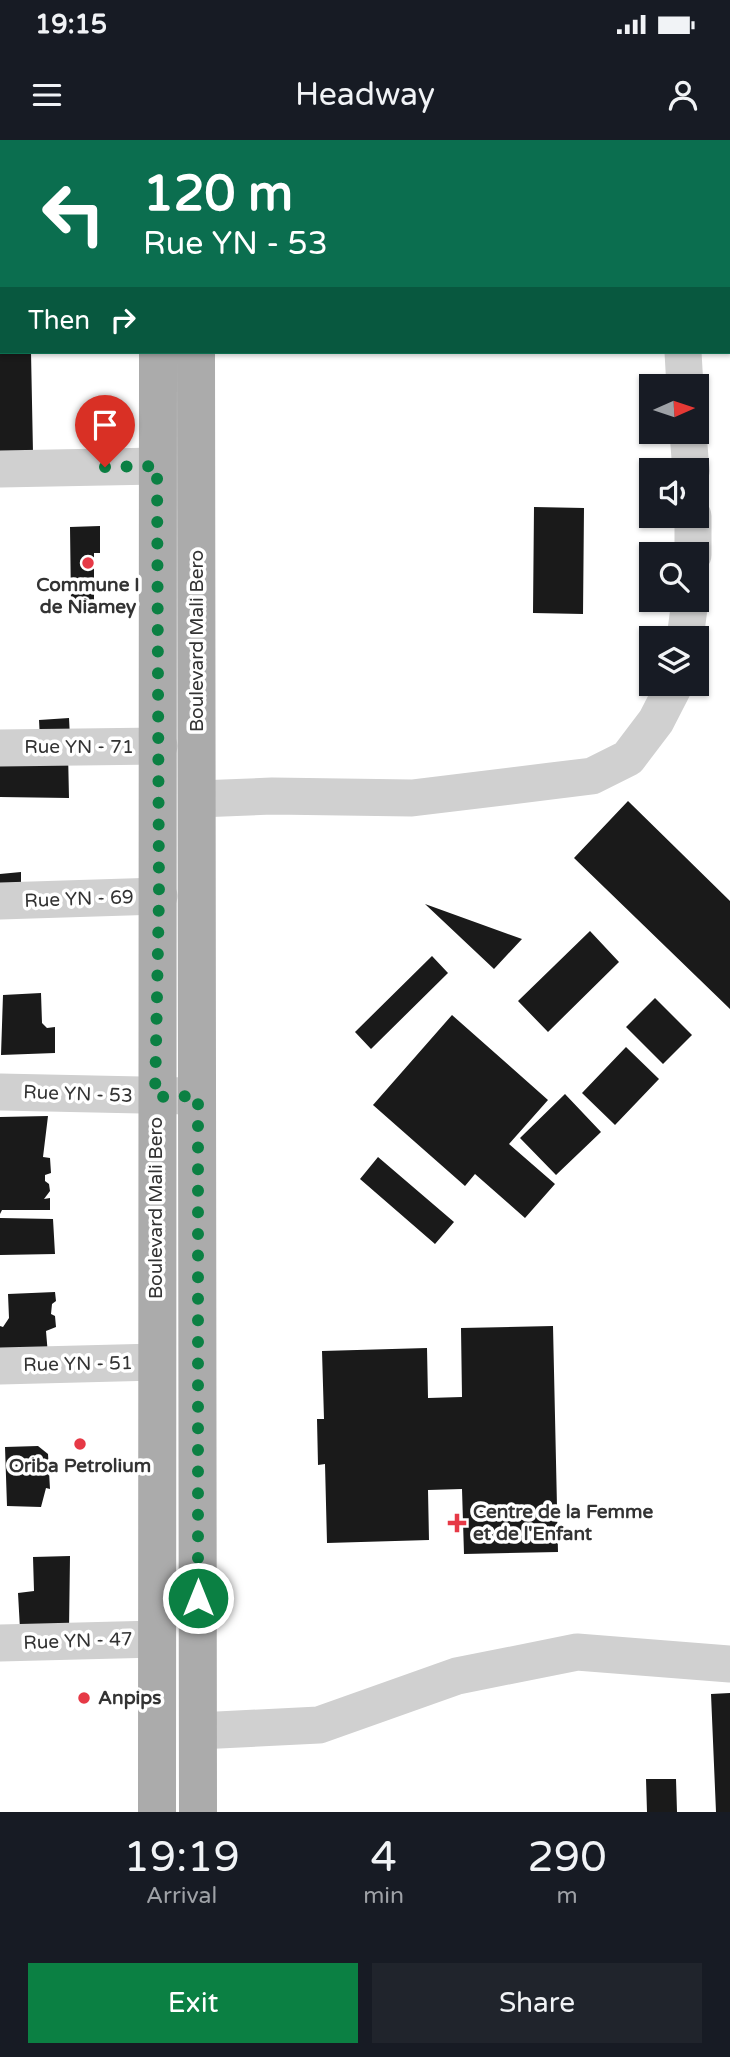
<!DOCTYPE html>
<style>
:root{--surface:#171b24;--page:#20242c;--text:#f1f3f6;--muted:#9ea1a6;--accent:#0b8043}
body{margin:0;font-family:"Varela Round",sans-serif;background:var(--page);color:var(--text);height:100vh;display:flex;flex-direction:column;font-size:26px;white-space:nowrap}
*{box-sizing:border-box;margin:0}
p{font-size:23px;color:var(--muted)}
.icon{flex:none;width:38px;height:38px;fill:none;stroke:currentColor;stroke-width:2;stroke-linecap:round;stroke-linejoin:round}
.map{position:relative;height:1672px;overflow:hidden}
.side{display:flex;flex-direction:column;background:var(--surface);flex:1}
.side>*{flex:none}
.top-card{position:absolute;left:0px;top:0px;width:732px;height:214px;box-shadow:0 2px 5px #0004;background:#0b6e4f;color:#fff;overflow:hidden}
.needle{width:46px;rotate:87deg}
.tools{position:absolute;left:639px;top:234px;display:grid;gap:14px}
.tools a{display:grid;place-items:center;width:70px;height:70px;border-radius:0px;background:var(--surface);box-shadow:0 2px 5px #0004;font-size:35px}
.pin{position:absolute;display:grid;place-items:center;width:60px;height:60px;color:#fff;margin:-72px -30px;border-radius:50% 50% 50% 0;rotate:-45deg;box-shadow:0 0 7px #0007}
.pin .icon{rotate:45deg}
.me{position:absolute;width:77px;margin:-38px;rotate:0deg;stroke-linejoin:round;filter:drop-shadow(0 0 5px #0008)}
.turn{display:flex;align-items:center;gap:24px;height:147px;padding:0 28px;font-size:32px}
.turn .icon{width:91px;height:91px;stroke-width:2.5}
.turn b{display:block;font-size:49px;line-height:60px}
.then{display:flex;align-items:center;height:66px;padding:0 28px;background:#0003;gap:14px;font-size:26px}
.eta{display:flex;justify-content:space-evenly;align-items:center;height:119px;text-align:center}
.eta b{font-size:42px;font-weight:600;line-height:49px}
.button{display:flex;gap:14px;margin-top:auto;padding:14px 28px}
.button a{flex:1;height:80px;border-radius:0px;background:var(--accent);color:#fff;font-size:28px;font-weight:600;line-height:80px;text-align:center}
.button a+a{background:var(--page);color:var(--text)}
.status{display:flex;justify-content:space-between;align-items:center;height:49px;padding:0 35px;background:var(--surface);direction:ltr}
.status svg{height:19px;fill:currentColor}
header{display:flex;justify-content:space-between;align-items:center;height:91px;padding:0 28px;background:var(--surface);font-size:32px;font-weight:600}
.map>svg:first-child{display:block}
</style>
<div class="status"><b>19:15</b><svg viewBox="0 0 49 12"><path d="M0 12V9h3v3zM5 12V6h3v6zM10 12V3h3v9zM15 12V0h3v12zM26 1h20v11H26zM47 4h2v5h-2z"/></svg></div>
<header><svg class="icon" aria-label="menu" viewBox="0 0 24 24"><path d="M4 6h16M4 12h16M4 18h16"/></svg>Headway<svg class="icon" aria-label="person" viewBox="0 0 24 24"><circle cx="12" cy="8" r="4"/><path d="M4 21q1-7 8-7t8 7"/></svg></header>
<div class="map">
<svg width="730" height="1672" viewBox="0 0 730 1672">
<rect width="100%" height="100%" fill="#fff"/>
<path fill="#1a1a1a" d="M0 212H31L33 313H0Z
M534 367 584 368 583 474 533 473Z
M100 386V413H94V463H71L70 387Z
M69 578 70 598 40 600 39 580Z
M68 612 69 658 0 657V613Z
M628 661 730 761V869L574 718Z
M21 732V748H0V734Z
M425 764 522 799 494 829Z
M590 791 619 822 548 892 518 861Z
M432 816 448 833 371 909 355 892Z
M41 853 42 883 47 888 55 887V913L1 915 3 855Z
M655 858 692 895 663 924 626 887Z
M452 875 548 960 509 1004 555 1044 525 1078 475 1034 465 1046 373 965Z
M626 907 659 939 615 985 582 953Z
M565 954 601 992 556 1035 520 998Z
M48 976 43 1017 50 1018 51 1033 45 1035V1041L49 1044 50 1051 44 1059 50 1058V1070H2L0 1074V977Z
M378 1017 454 1082 435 1104 360 1039Z
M0 1078 53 1079 55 1114 0 1115Z
M55 1152 56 1161 52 1164 51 1174 55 1176 56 1187 46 1191 48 1215 0 1216V1186L3 1187 9 1178 8 1154Z
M553 1186 558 1412 464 1414 462 1349 428 1350 429 1400 327 1403 325 1324 318 1325 317 1279H324L322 1211 427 1208 428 1258 462 1257 461 1188Z
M38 1306 48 1314 50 1349 46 1348 41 1367 7 1366 5 1307Z
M70 1416 69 1489H20L18 1453 34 1451 33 1417Z
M730 1553V1672H716L711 1554Z
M646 1639H676L677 1672H647Z"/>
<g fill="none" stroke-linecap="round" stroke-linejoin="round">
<path stroke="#d0d0d0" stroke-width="37" d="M0 37H2
M683 212 685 247
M688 292 691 331
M0 329 157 326
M693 415V376
M685 499 690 460
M0 608 159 606
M198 659 272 656 412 658 592 636 628 618 656 581 675 544
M0 761 159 756
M0 952 188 956
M0 1226 157 1222
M0 1503 157 1499
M198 1591 319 1585 457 1536 577 1512 730 1524"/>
<path stroke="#ababab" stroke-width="38" d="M158 0V2
M196 2V0
M196 212 198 1672
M157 1672 158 212"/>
</g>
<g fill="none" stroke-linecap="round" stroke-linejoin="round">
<path stroke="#0b8043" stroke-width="12" stroke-dasharray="0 21.6" d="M105 327 157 326 159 756 155 957 198 956V1458"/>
</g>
<g fill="#e63946" stroke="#fff" stroke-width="2.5">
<circle cx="88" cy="423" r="7"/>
<circle cx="80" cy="1304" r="7"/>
<path d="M453.5 1372.5h7v7h7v7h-7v7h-7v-7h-7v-7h7z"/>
<circle cx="84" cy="1558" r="7"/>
</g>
<g text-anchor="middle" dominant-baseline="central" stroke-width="7" stroke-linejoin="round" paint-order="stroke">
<g font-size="19" font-weight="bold" fill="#333" stroke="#fff">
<text x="88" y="445">Commune I<tspan x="88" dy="22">de Niamey</tspan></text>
<text x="80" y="1326">Oriba Petrolium</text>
<text x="473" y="1372" text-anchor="start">Centre de la Femme<tspan x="473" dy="22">et de l'Enfant</tspan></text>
<text x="98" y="1558" text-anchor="start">Anpips</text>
</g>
<g font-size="19" fill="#333" stroke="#fff">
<text transform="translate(197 501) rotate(-90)">Boulevard Mali Bero</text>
<text x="79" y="607">Rue YN - 71</text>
<text transform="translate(79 759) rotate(-2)">Rue YN - 69</text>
<text transform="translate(78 954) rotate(2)">Rue YN - 53</text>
<text transform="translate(156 1068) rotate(-90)">Boulevard Mali Bero</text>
<text transform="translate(78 1224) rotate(-1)">Rue YN - 51</text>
<text transform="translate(78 1501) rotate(-2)">Rue YN - 47</text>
</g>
</g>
</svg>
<div class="tools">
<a><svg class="needle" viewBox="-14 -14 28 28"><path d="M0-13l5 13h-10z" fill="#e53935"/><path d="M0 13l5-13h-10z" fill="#9ea1a6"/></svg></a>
<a><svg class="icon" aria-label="sound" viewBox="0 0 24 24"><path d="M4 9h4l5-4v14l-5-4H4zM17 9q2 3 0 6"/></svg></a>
<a><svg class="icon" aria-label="search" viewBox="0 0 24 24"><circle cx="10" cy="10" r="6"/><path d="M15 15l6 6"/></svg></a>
<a><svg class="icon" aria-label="layers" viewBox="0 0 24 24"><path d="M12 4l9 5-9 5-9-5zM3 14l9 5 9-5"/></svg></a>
</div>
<div class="pin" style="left:105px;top:327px;background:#d93025"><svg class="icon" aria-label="arrive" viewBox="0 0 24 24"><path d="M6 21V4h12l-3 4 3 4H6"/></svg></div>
<svg class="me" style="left:198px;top:1458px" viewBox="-20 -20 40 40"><circle r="17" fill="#0b8043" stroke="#fff" stroke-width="3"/><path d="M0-11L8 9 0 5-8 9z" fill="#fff"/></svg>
<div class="top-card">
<div class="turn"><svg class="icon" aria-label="left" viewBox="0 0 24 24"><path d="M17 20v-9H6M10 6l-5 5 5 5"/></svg><div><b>120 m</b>Rue YN - 53</div></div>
<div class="then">Then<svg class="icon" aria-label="right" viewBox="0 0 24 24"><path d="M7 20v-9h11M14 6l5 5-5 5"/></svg></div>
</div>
</div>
<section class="side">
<div class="eta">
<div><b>19:19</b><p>Arrival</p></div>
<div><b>4</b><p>min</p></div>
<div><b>290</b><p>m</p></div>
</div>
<div class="button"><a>Exit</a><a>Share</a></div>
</section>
